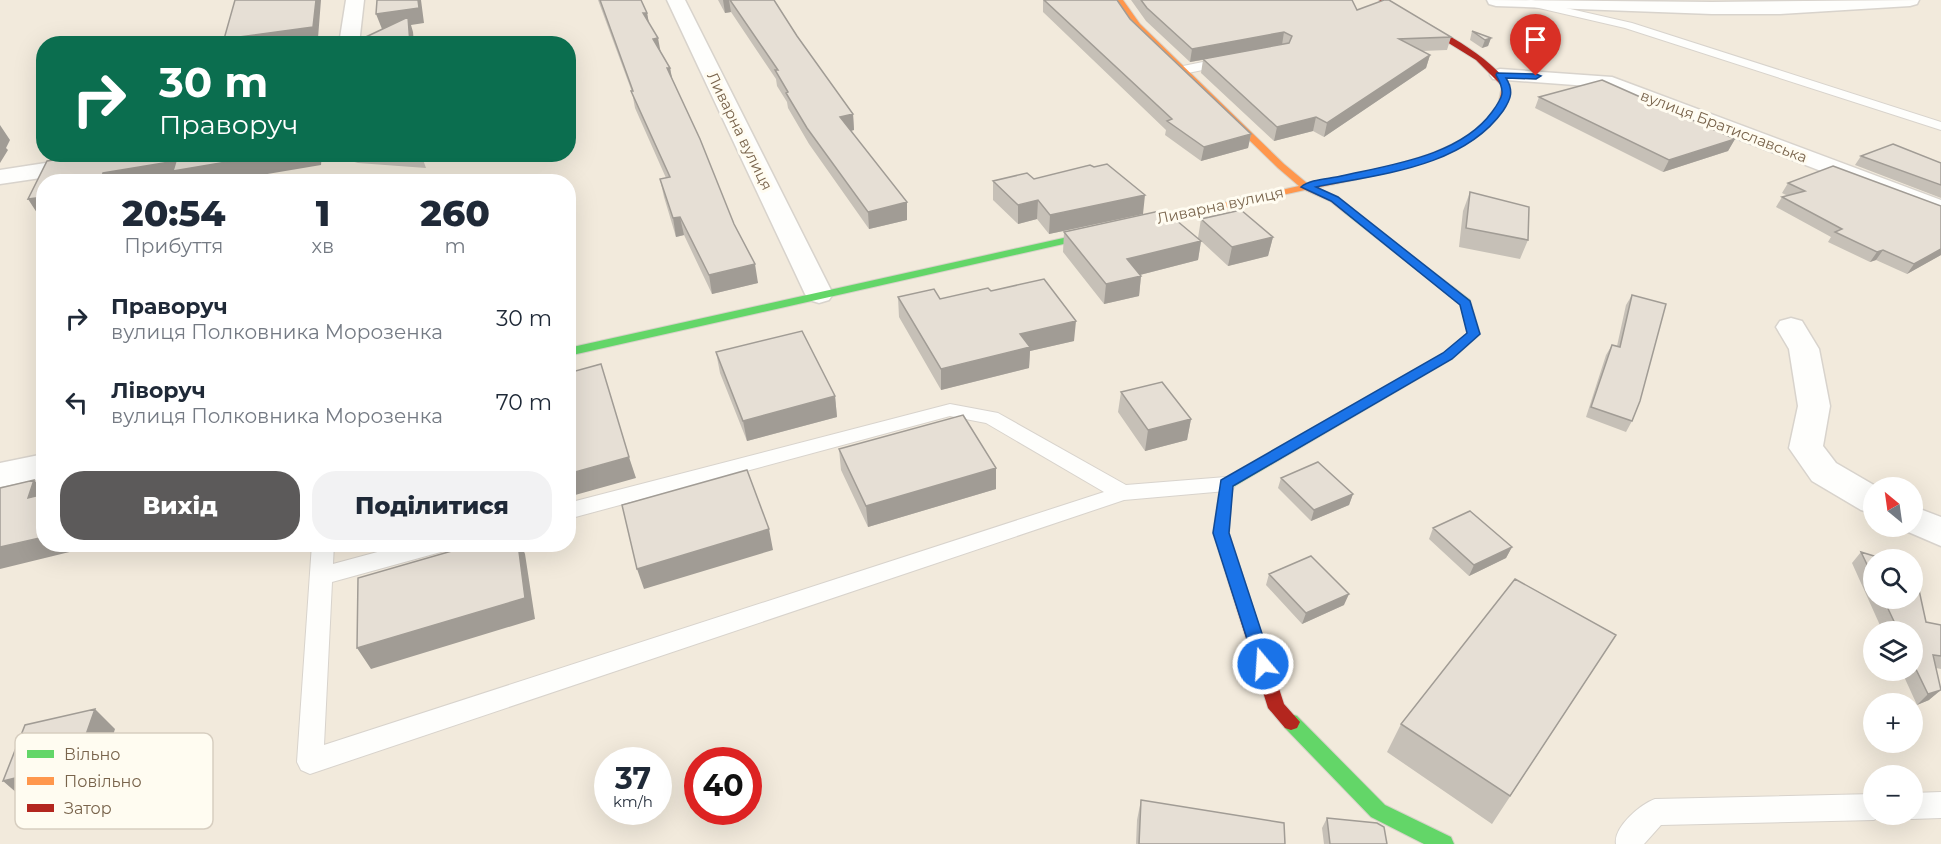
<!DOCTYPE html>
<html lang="uk">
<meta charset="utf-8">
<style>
:root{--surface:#fff;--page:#f2f2f3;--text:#1f2937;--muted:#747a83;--accent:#5c5a5a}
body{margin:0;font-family:Montserrat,sans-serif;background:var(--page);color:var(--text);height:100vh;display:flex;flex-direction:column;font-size:22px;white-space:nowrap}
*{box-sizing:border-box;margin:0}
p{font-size:20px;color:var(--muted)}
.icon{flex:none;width:33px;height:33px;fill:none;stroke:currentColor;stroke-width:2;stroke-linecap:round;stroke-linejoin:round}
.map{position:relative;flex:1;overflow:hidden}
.details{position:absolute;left:36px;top:174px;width:540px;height:378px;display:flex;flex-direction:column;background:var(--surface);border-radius:24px;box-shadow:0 6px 24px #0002}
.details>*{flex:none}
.banner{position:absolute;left:36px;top:36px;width:540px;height:126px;border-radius:24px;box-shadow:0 6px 24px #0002;background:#0b6e4f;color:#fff;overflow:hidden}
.needle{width:39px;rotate:331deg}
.tools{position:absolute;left:1863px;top:477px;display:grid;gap:12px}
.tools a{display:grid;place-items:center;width:60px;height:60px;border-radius:50%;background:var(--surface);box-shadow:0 6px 24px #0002;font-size:30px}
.speed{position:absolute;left:594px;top:747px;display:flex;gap:12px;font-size:30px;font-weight:700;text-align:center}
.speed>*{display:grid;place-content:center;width:78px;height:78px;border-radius:50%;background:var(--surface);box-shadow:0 6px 24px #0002;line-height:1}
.speed small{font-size:15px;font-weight:400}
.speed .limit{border:9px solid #d22;background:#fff;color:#111}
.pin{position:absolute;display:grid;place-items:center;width:51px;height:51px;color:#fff;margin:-62px -26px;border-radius:50% 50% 50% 0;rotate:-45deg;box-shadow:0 0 6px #0007}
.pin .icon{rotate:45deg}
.me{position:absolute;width:66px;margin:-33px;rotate:342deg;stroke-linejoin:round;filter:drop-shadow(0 0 4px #0008)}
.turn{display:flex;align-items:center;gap:21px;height:126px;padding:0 24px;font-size:27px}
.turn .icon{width:78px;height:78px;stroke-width:2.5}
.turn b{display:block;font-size:42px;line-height:51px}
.eta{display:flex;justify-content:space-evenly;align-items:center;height:102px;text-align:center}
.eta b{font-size:36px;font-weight:800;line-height:42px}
.action{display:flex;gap:12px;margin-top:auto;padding:12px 24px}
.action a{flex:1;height:69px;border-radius:24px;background:var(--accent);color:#fff;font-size:24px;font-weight:800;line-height:69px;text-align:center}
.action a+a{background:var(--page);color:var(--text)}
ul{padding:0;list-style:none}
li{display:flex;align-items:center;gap:18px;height:84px;padding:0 24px}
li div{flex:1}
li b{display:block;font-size:22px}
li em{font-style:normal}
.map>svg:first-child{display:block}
</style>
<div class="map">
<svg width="1941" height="844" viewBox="0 0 1941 844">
<rect width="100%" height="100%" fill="#f9f6ee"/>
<path fill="#f2eadc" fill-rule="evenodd" d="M0 0H1941V844H0ZM44 44H568V154H44ZM44 182H568V544H44ZM1874 488H1912V526H1874ZM1874 560H1912V598H1874ZM1874 632H1912V670H1874ZM1874 704H1912V742H1874ZM608 760H658V812H608ZM698 760H748V812H698ZM1874 776H1912V814H1874Z"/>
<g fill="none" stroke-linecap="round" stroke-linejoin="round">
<defs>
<path id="lane" d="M1531 0 1632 23 1941 122V130L1625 28 1526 5V1Z
M1228 57 1234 61 1232 64 1183 74 1177 70 1183 66Z
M950 404 998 413 1126 485 1226 477 1233 479 1236 484 1233 489 1226 491 1124 500 310 774 301 770 297 762 312 544H334L333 564 407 544H451L448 550 332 582 324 745 1104 492 986 423 950 416 568 519V503Z
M1941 792V818L1912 819 1902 815 1912 814V793Z
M1874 794V814H1884L1874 820 1661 825 1644 844H1616C1613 827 1641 804 1655 799Z"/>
<path id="street" d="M346 0H364L359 44H339Z
M667 0H685L833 294 829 300 819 303 809 300 805 294Z
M1487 0 1712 2 1919 0 1917 4 1910 6 1780 14H1712L1496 6 1489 4Z
M1500 69 1612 77 1941 200V217L1602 87 1493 79 1490 75 1493 71Z
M104 154H168L164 159 156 161 0 184V170Z
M1791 318 1802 321 1819 349 1830 406 1823 446 1836 463 1879 488H1874V514L1861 510 1812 481 1789 448 1798 406 1789 349 1776 327 1780 321Z
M44 454V478L0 487V463Z
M1912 506 1941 517V546L1899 528 1898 526H1912Z"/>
<path id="fast" d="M1349 208 1470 300 1480 334 1452 359 1233 487 1229 510H1219L1217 506 1221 480 1444 353 1468 333 1460 304 1345 213 1344 211Z
M1104 229 1108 230V234L568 356V348Z
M1291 714 1297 716 1385 805 1451 837 1454 844H1424L1371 817 1285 728 1282 722 1285 716Z"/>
<path id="slow" d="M1115 0H1123L1140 24 1284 164 1308 184C1362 172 1458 159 1493 113 1501 104 1499 94 1503 83L1510 85C1505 158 1373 175 1317 188L1338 197 1353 209V213H1345L1330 201 1305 190 1104 235 1100 234V230L1104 229 1299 186 1278 168 1134 28Z"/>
<path id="jam" d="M1379 0H1388C1429 28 1479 45 1510 85L1503 87 1476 60Z
M1224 501 1229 502 1231 506 1229 533 1284 704 1300 722 1297 728 1291 730 1285 728 1268 708 1213 533 1217 506 1219 502Z"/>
</defs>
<use href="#lane" stroke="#d8d3cc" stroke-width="2"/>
<use href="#street" stroke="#d8d3cc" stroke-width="3"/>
<use href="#fast" stroke="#d7d2c9" stroke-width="2"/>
<use href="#slow" stroke="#d7d2c9" stroke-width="2"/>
<use href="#jam" stroke="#d7d2c9" stroke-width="2"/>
<use href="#lane" fill="#fefefc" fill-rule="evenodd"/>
<use href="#street" fill="#fefefc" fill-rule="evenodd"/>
<use href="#fast" fill="#63d668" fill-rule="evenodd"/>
<use href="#slow" fill="#ff974d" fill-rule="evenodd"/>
<use href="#jam" fill="#b3261e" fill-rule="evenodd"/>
</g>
<path fill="#c6c0b7" d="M598 0H641L647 13 649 24 661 53 670 68 673 82 758 283 712 294 684 235 676 237 664 197 660 179 666 178 635 108 632 92Z
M718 0H774L797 36 853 114 854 130 851 131 907 220 869 229 809 144 788 108 787 102 777 86 776 79 731 12 725 13Z
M1043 0 1130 19 1251 134 1248 148 1201 161 1165 135 1166 130 1043 12Z
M1131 0H1352L1357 10 1451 37 1447 50 1422 51 1430 55 1426 68 1324 137 1313 131 1274 141 1201 73 1203 60 1190 62 1146 21Z
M1472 31 1491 38 1488 46 1482 48 1470 40Z
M1539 97 1735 139 1728 151 1663 172 1535 108Z
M326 154H421L426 168 358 163Z
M1861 156 1941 163V198L1855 165Z
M1034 179 1143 214 1049 234 1037 219 1018 224 993 200V181Z
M1788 183 1941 255 1907 274 1876 260 1870 262 1828 242 1831 237 1776 207 1782 197 1788 196 1782 193Z
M1470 192 1528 240 1520 259 1459 247 1463 211Z
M1201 219 1273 237 1268 256 1228 266 1201 241 1198 260 1140 275 1141 276 1139 296 1104 304 1063 252 1064 232 1198 238Z
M991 291 1074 341 1030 351 1029 368 941 390 899 317 898 297 940 299Z
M1632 295V421L1626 432 1586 417 1606 355 1612 345 1617 346 1626 305Z
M716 352 835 396 837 417 747 441 720 373Z
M1121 392 1191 419 1187 440 1145 451 1118 412Z
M839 449 996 489 868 527 841 470Z
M1281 478 1353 494 1349 505 1311 521 1278 488Z
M1433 528 1512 547 1506 558 1469 576 1429 539Z
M1861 552 1874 560V598H1912L1926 622 1941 625V669L1936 668 1929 700 1917 705 1901 670H1912V632H1883L1852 563Z
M1269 574 1344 605 1302 624 1266 585Z
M1616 635 1492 824 1387 752 1401 724Z
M1141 800 1285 844H1136L1137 820Z
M1327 818 1387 844H1324L1322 828Z"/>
<path fill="#a19c95" d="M316 0H321L318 38 276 44H226L224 39Z
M418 0H421L424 23 411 25 413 32 414 44H410L382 29 376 14Z
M723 0H729L731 12 725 13Z
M643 13H647L650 28Z
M1284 32 1282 45 1190 62 1192 49Z
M658 38 661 54 653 39Z
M1491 38 1488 46 1482 48 1485 40Z
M1430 55 1426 68 1324 137 1327 123Z
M667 68H670L673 84Z
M853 114 854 130 841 133 840 117Z
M1316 117 1313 131 1274 141 1277 127Z
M0 125 10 140 6 148 8 150 0 163Z
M1251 134 1248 148 1201 161 1204 147Z
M1735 139 1728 151 1663 172 1669 160Z
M66 154H86L68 157Z
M274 154H322L321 165 220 182H178L177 179 163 182H100L103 173 176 161Z
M1145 195 1143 214 1049 234 1050 215Z
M44 197V216H39L28 199Z
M1038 200 1037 219 1018 224V205Z
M907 202V220L869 229 868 212Z
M680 217 684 235 676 237 673 218Z
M1273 237 1268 256 1228 266 1232 247Z
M1201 241 1198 260 1124 279 1127 259Z
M1941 249V255L1907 274 1914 264Z
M1883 250 1876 260 1870 262 1877 252Z
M755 264 758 283 712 294 709 275Z
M1141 276 1139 296 1104 304 1106 284Z
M1076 321 1074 341 1030 351 1029 368 941 390V369L1020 334Z
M835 396 837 417 747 441 743 421Z
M1191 419 1187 440 1145 451 1148 430Z
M629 457 636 478 568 497V474Z
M996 468V489L868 527 866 506Z
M34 480 44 491V513L28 498Z
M1353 494 1349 505 1311 521 1314 510Z
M769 529 773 550 644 589 637 569Z
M44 537V544H95L94 546 0 569V547Z
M518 544H521L525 554 535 619 371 669 357 648Z
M1512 547 1506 558 1469 576 1474 565Z
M1349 594 1344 605 1302 624 1306 613Z
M1941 690 1929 700 1917 705 1928 694Z
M95 709 115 729 98 783 26 801 3 781Z"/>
<path fill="#e6dfd5" stroke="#a19c95" stroke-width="1.5" d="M235 0H316L313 27 224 39Z
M377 0H418L419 8 376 14Z
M600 0H641L647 13H643L658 38 653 39 670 68H667L700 139 734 224 755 264 709 275 680 217 673 218 660 179 670 177 631 91H633Z
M730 0H774L797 36 853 114 840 117 907 202 868 212 807 128 786 93 788 92 775 70H778Z
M1044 0H1117L1130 19 1251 134 1204 147 1167 121 1172 119Z
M1141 0H1352L1357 10 1384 0H1389L1451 37 1399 39 1430 55 1327 123 1316 117 1277 127 1203 59 1289 43 1292 36 1284 32 1192 49 1147 8Z
M408 17 410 44H351Z
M1472 31 1491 38 1485 40Z
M1602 80 1735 139 1669 160 1539 97Z
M1893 144 1941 163V185L1861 156Z
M93 154H274L173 171 176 161 103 173 100 182H44V197L28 199 47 161Z
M1107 164 1145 195 1050 215 1038 200 1018 205 993 181 1027 173 1034 179 1090 165 1094 167Z
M1833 166 1941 206V249L1914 264 1883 250 1877 252 1835 232 1842 229 1782 197 1805 191 1788 183Z
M1470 192 1529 207 1528 240 1466 228Z
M1164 210 1201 241 1127 259 1141 276 1106 284 1064 232Z
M1241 210 1273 237 1232 247 1201 219Z
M1044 279 1076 321 1020 334 1030 347 941 369 898 297 934 289 940 299 988 288 991 291Z
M1632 295 1666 304 1640 401 1632 421 1591 407 1612 345 1620 347Z
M802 331 835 396 743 421 716 352Z
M601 364 629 457 568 474V373Z
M1162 382 1191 419 1148 430 1121 392Z
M963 415 996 468 866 506 839 449Z
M1318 462 1353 494 1314 510 1281 478Z
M747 470 769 529 637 569 622 505Z
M34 480 28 498 44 494V537L0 547V488Z
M1470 511 1512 547 1474 565 1433 528Z
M476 544H518L525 598 357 648 358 578Z
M1861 552 1887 560H1874V579Z
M1311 556 1349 594 1306 613 1269 574Z
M1912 567H1914L1926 622 1941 625V656L1933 655 1941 690 1928 694 1912 661V632H1899L1883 598H1912Z
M1515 579 1616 635 1510 796 1401 724Z
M95 709 76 763 3 781 25 725Z
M1141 800 1284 823 1285 844H1139Z
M1327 818 1377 823 1384 827 1387 844H1330Z"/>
<path fill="#1a73e8" stroke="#114b97" stroke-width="1.5" d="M1497 73 1536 74 1541 76 1536 79 1506 78C1514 91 1511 99 1503 111 1462 168 1379 174 1316 187L1338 197 1470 301 1480 334 1452 359 1233 486 1229 533 1272 664 1269 670 1263 672 1257 670 1213 533 1221 480 1443 353 1467 333 1460 305 1331 201 1301 187C1310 179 1329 179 1341 176 1390 165 1460 156 1492 112 1503 97 1506 92 1496 75Z"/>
<g text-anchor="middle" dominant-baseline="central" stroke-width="6" stroke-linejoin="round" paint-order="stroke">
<g font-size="15" fill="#79644c" stroke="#fffcf1">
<text transform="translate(1724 126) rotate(21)">вулиця Братиславська</text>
<text transform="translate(740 131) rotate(64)">Ливарна вулиця</text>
<text transform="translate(1220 205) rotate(-12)">Ливарна вулиця</text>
</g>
</g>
<rect x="15" y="733" width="198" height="96" rx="9" fill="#fffcf1" stroke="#d7cec0" stroke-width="1.5"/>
<rect x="27" y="750" width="27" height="8" fill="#63d668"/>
<rect x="27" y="777" width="27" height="8" fill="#ff974d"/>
<rect x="27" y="804" width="27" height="8" fill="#b3261e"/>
<g font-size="16" fill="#79644c">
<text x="64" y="760">Вільно</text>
<text x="64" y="787">Повільно</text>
<text x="64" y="814">Затор</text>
</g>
</svg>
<div class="tools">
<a><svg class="needle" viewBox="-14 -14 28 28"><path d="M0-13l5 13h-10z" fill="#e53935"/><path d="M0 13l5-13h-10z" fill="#747a83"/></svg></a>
<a><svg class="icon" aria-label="search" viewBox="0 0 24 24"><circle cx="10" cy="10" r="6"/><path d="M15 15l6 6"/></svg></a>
<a><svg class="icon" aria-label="layers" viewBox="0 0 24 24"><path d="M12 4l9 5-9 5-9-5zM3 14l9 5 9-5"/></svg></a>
<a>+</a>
<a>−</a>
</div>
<div class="speed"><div>37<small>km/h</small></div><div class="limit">40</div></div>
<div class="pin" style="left:1536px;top:76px;background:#d93025"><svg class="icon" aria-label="arrive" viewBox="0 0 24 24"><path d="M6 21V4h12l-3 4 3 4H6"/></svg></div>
<svg class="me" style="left:1263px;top:664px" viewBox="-20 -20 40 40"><circle r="17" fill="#1a73e8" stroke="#fff" stroke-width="3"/><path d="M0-11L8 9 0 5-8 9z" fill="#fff"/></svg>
<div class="banner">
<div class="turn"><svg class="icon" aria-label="right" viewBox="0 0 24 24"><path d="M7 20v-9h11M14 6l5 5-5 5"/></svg><div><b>30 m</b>Праворуч</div></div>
</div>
<section class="details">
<div class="eta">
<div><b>20:54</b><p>Прибуття</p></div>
<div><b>1</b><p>хв</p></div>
<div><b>260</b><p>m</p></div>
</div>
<ul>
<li><svg class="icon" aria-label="right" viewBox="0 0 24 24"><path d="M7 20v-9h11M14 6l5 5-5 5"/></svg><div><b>Праворуч</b><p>вулиця Полковника Морозенка</p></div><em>30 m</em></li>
<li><svg class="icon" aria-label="left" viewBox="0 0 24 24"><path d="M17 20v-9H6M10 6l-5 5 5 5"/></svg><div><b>Ліворуч</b><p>вулиця Полковника Морозенка</p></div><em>70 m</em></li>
</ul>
<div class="action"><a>Вихід</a><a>Поділитися</a></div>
</section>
</div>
